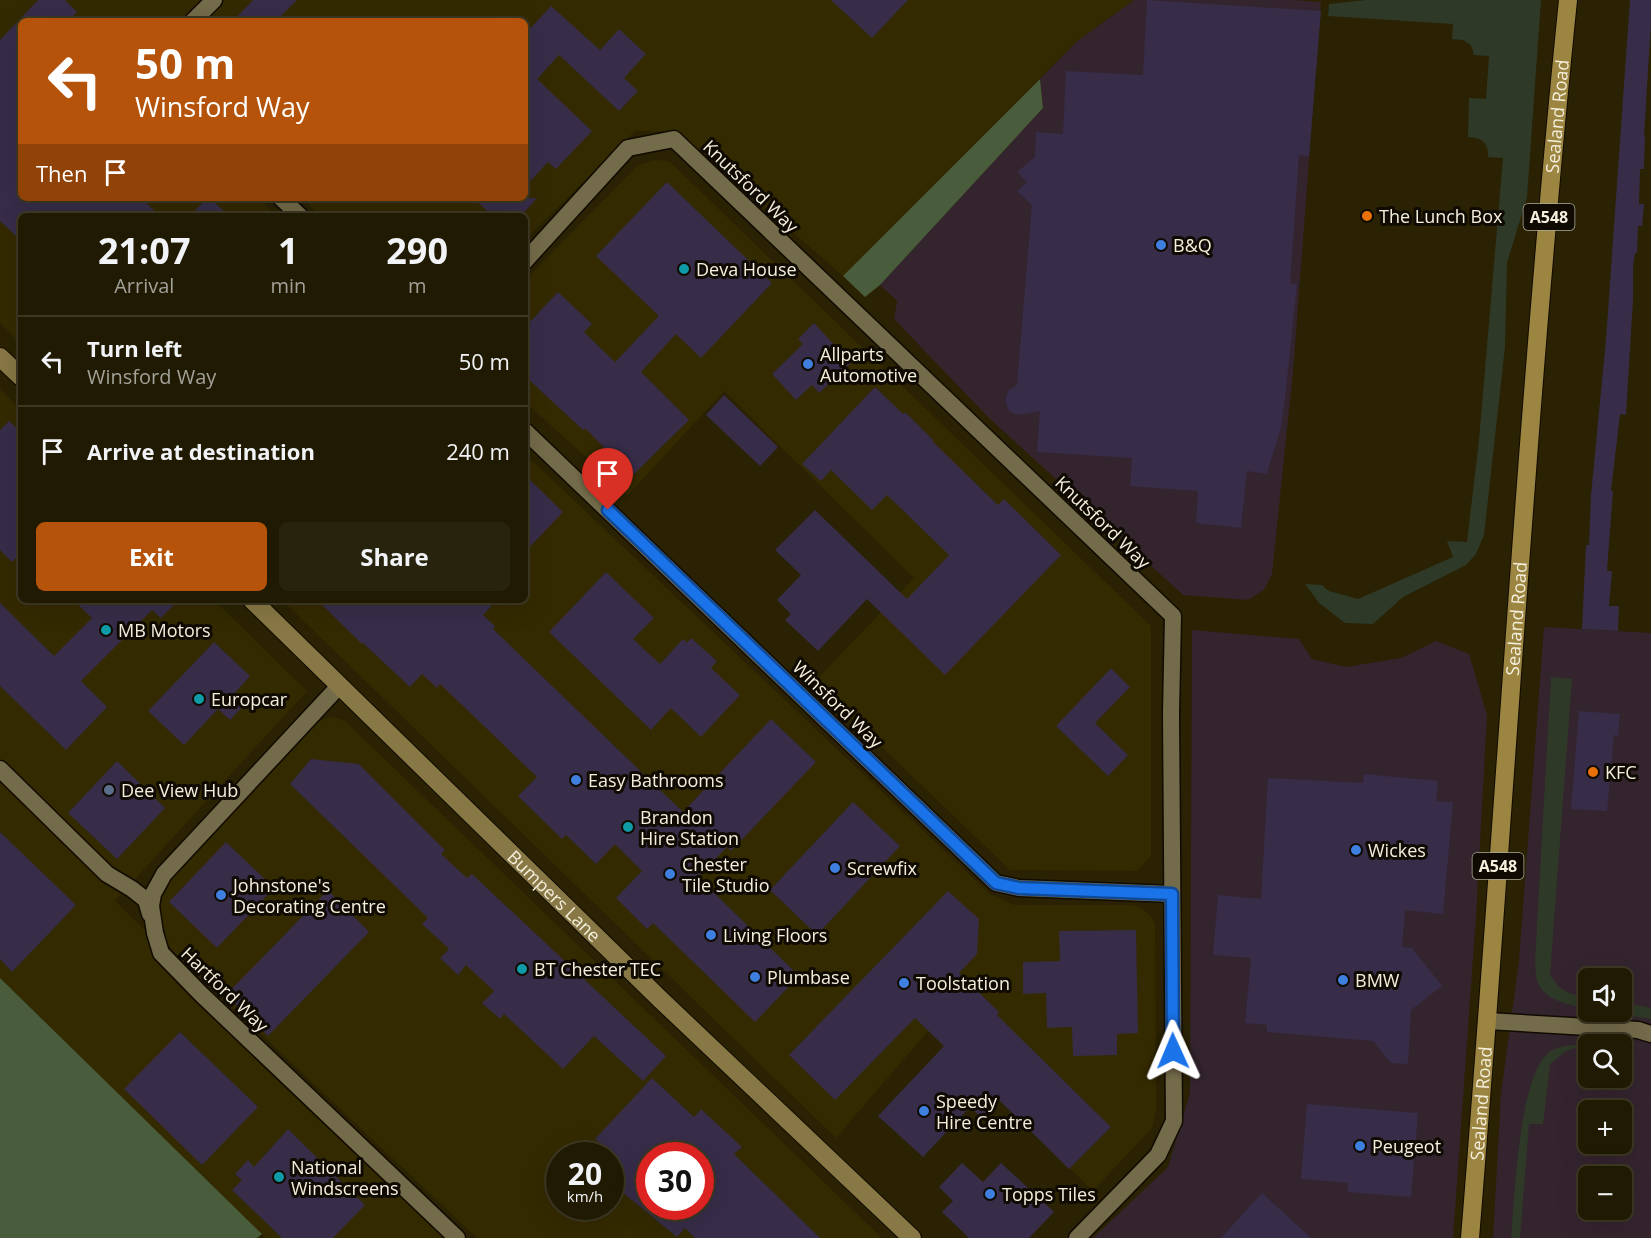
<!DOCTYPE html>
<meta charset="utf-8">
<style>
:root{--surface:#201a02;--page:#28230c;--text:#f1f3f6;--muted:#a2a199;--line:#3d3824;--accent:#b45309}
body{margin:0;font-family:"Open Sans",sans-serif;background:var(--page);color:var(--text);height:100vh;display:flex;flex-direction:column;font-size:22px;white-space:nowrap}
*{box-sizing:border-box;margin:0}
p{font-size:20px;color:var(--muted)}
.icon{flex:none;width:33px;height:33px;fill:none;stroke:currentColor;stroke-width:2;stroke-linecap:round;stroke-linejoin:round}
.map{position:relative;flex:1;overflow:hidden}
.drawer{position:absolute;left:18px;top:213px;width:510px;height:390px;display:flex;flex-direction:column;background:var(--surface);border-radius:9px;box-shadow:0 6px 24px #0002,0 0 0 2px var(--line)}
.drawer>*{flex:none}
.hud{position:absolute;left:18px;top:18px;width:510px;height:183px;border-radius:9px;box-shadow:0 6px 24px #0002,0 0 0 2px var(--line);background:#b45309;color:#fff;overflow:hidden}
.buttons{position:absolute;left:1578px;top:968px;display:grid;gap:12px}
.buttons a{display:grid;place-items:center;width:54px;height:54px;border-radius:9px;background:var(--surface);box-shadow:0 6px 24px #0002,0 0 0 2px var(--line);font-size:30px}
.speed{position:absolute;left:546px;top:1142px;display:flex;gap:12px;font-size:30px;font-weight:700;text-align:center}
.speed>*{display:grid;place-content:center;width:78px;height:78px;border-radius:50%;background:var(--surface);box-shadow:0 6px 24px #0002,0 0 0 2px var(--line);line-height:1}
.speed small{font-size:15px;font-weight:400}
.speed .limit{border:9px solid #d22;background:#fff;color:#111}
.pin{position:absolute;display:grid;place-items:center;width:51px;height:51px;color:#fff;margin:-62px -26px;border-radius:50% 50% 50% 0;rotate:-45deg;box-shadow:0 0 6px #0007}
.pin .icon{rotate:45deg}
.me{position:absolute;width:66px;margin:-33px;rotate:359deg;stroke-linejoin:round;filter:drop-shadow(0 0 4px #0008)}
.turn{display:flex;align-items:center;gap:21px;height:126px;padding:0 18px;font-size:27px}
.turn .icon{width:78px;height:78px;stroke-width:2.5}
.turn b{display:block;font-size:42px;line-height:51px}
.then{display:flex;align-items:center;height:57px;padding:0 18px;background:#0003;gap:12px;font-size:22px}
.eta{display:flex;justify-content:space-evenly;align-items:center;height:102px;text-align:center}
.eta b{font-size:36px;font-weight:700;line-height:42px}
.button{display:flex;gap:12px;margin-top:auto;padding:12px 18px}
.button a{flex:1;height:69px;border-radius:9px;background:var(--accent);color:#fff;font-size:24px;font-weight:700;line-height:69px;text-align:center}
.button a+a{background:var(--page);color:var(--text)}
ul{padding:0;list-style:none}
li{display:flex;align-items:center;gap:18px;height:90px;padding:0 18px;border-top:2px solid var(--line)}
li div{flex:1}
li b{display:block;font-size:22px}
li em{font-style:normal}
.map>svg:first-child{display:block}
</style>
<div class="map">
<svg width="1651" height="1238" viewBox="0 0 1651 1238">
<rect width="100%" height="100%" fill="#2a2202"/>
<path fill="#34242e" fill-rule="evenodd" d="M1134 0H1292L1321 2 1293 372 1272 574 1264 590 1248 600 1183 595 989 418 894 319 897 301 880 285 1043 108 1040 79 1077 41Z
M1544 627 1651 633V1238H1493L1501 1094 1519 960ZM1588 978H1622V1011H1588ZM1588 1044H1622V1077H1588ZM1588 1110H1622V1143H1588ZM1588 1176H1622V1209H1588Z
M1192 630 1299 639 1312 659 1346 667 1401 658 1436 641 1469 654 1487 715 1476 916 1453 1238H1093L1168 1167 1190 1093Z"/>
<path fill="#342a00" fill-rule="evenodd" d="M0 0H1134L1077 41 843 276 677 131H635L525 240V216H321L302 198H525V21H21V198H258L277 216H21V344L0 323Z
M655 160 669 161 1151 626V856L1137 871 1010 870 814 682 914 578 724 391 628 495 525 402V280L638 165Z
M0 389 21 410V600H214L307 691 115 901 456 1238H266L0 978Z
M525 454 990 894 1014 905H1133L1143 909 1152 917 1155 925 1156 1111 1152 1128 1093 1191 928 1031 836 1138 282 600H525Z
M333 717 345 721 882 1238H477L172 950 161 935 157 920 161 890 320 720ZM560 1155H610V1206H560ZM650 1155H700V1206H650Z"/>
<path fill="#2e3927" d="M1366 0H1541L1527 197 1507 263 1505 347 1484 535 1476 554 1466 565 1403 597 1373 624 1345 623 1319 603 1305 584 1322 585 1329 591 1358 599 1453 557 1447 541 1467 542 1479 440 1503 158 1488 157C1489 142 1481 138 1468 137L1469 98 1486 99 1489 56 1474 55 1471 45 1463 40 1452 39 1453 24 1328 16 1329 4Z
M1551 677 1572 679 1550 975C1561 992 1568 994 1588 997V1009C1570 1004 1544 1002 1537 980 1535 974 1536 967 1535 961Z
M1622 1002 1651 1008V1019L1600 1011H1622Z
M1588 1044 1566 1051 1550 1064 1543 1124H1529L1520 1238H1511C1515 1197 1518 1080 1548 1053 1559 1044 1576 1045 1588 1044Z"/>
<path fill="#495d3d" d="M1040 79 1043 108 880 285 865 297 843 276Z
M0 978 262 1234 257 1238H0Z"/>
<path fill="#372d49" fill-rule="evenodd" d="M38 0H65L77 12 69 21H21V198H141L160 216H21V241L0 221V40Z
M253 0H297L276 21H233Z
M831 0H908L872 38Z
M1147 0 1321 11 1309 156 1299 155 1290 284H1297L1285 398 1281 427 1267 474 1247 471 1241 528 1196 523 1198 491 1130 486 1132 458 1037 452 1040 411 1019 415 1014 414 1009 411 1005 400 1009 390 1017 385 1032 205 1017 191 1027 182 1017 172 1035 157 1036 132 1063 134 1066 71 1143 75Z
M1630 0H1651V22L1644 136H1645L1644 169H1640L1639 204H1644L1642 226H1638L1637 253H1635L1633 267V300L1626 415 1620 414 1611 491H1613L1607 571H1612L1609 606H1619L1618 631 1582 629 1586 545H1589L1591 495 1606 339Z
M551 6 600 50 619 29 646 54 624 78 638 91 619 111 559 55 537 79 592 131 556 169 548 162 525 187V34Z
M667 182 772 283 701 358 676 334 641 372 689 420 632 476 585 428 583 430 525 376V327L558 292 592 324 584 332 615 362 659 316 596 256Z
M207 198H210L229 216H190Z
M473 198H537L521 216H493Z
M814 323 851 363 819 393 812 385 796 400 772 374 803 344 798 339Z
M875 387 903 414 905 412 933 440 932 441 998 505 1004 499 1061 555 945 675 867 599 818 651 785 620 791 614 777 600 801 575 775 550 815 510 907 599 949 555 887 495 872 510 831 470 821 481 802 464Z
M724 395 778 447 760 466 706 415Z
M9 421 21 432V553L12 562 0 550V430Z
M525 475 563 512 525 552Z
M606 572 654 618 633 639 660 664 683 639 687 643 691 638 717 661 711 668 740 695 701 737 671 708 651 730 549 632Z
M73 600H179L161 618 152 610 81 681 107 707 66 750 0 686V603L54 656 92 618Z
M317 600H497L483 615 495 626 493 629 683 812 771 719 816 762 731 851 727 847 698 877 799 976 755 1022 653 923 647 929 616 898 642 871 615 844 596 864 566 835 562 839 518 796 537 777 440 684 437 688 422 674 410 687 363 643 362 644Z
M214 642 250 676 234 694 245 704 230 720 218 709 184 745 148 711Z
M1111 668 1130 687 1095 723 1128 755 1108 776 1056 726Z
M1579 711 1620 714 1618 736 1614 735 1607 811 1571 809Z
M311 759 359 764 445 850 441 854 467 878 472 874 666 1056 643 1081 594 1036 563 1069 504 1014 500 1019 482 1003 494 991 466 965 458 975 440 958 449 949 422 924 428 918 290 784Z
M117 761 165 808 117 859 68 813Z
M1364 774 1438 781 1436 801 1453 802 1443 914 1405 910 1402 947 1412 948 1442 986 1411 1010 1408 1064 1391 1063 1373 1041 1267 1032V1025L1245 1023 1251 958 1213 955 1218 895 1261 899 1268 778 1363 783Z
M853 802 900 846 817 935 770 890Z
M0 832 76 905 12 972 0 959Z
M226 842 274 888 217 948 169 902Z
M328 890 369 932 268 1036 226 995Z
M948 891 979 919 977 954 959 973 999 1012 997 1015 1111 1127 1069 1169 999 1100 982 1118 970 1107 923 1157 878 1116 944 1046 915 1018 835 1100 789 1055Z
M1136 930 1138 1033 1117 1034V1055L1073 1056 1072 1027 1047 1028 1046 993 1023 994V962L1060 961 1059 931Z
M180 1032 258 1107 202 1165 124 1089Z
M652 1078 694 1117 701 1109 742 1147 734 1154 820 1238H695L685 1228 677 1237 610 1182V1155H594L602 1145 595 1139ZM650 1155H700V1206H650Z
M1307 1104 1418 1113 1411 1197 1348 1192V1183L1301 1179Z
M288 1129 365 1205 333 1238H282L232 1190 242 1180 235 1174 248 1160 254 1167Z
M962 1163 983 1182 1001 1163 1054 1212 1029 1238H969L942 1212 953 1201 939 1187Z
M1262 1193 1311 1238H1221Z"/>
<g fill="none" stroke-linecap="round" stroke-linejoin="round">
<defs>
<path id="street" d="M193 21 214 0
M281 198 300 216
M525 261 628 148 674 139 1173 616 1171 713 1174 1121 1158 1155 1077 1238
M525 431 996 883 1019 888 1172 894
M340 685 164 874 153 894 151 906 155 933 161 953 201 994 457 1238
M0 769 107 874 132 889 146 900 150 914
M1488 1021 1638 1030 1651 1034"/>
<g id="secondary">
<path d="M0 357 21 377"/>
<path id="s1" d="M252 600 661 1000 912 1238"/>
</g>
<g id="primary">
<path id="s2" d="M1470 1238C1504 825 1526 412 1568 0"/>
</g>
</defs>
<use href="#street" stroke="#110b00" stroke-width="19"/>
<use href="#secondary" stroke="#110b00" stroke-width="20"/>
<use href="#primary" stroke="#110b00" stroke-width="20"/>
<use href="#street" stroke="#746b4a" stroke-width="16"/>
<use href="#secondary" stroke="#887845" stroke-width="18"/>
<use href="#primary" stroke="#9c8540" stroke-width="18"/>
</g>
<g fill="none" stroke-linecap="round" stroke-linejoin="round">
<defs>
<path id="route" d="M608 510 996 883 1019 888 1172 894 1173 1051"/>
</defs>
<use href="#route" stroke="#114b97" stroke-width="15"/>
<use href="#route" stroke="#1a73e8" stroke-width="10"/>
</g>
<g fill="#e8710a" stroke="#0f0b02" stroke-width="2">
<circle cx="1367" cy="216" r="6"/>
<circle cx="1593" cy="772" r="6"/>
</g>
<g fill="#3f7fe0" stroke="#0f0b02" stroke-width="2">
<circle cx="1161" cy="245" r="6"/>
<circle cx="808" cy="364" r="6"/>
<circle cx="576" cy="780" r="6"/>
<circle cx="1356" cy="850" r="6"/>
<circle cx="835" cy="868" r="6"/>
<circle cx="670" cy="874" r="6"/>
<circle cx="221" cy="895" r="6"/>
<circle cx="711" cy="935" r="6"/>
<circle cx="755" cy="977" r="6"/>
<circle cx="1343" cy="980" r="6"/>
<circle cx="904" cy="983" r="6"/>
<circle cx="924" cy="1111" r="6"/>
<circle cx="1360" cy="1146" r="6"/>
<circle cx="990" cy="1194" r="6"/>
</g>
<g fill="#0f9aa8" stroke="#0f0b02" stroke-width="2">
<circle cx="684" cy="269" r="6"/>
<circle cx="106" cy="630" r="6"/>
<circle cx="199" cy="699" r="6"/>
<circle cx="628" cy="827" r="6"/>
<circle cx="522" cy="969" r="6"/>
<circle cx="279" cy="1177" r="6"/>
</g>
<circle fill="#5c6f8a" stroke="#0f0b02" stroke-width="2" cx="109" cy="790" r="6"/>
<g text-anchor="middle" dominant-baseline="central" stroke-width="6" stroke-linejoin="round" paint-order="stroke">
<g fill="#0f0b02" stroke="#afab9b" stroke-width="1.5">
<rect x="1523.5" y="204" width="51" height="26" rx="4.5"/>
<rect x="1472.5" y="853" width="51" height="26" rx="4.5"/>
</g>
<g font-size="16" font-weight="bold" fill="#f4efdd">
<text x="1549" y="217">A548</text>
<text x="1498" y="866">A548</text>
</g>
<g font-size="18" fill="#f4efdd" stroke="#0f0b02">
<text stroke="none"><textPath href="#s2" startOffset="1125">Sealand Road</textPath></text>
<text transform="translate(751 186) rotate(44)">Knutsford Way</text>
<text transform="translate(1103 522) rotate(44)">Knutsford Way</text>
<text stroke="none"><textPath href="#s2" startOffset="621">Sealand Road</textPath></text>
<text transform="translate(838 704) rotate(44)">Winsford Way</text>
<text stroke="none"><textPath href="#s1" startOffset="423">Bumpers Lane</textPath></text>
<text transform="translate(225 989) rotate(44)">Hartford Way</text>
<text stroke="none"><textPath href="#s2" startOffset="135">Sealand Road</textPath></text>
</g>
<g font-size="18" fill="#f4efdd" stroke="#0f0b02" text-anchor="start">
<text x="1379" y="216">The Lunch Box</text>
<text x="1173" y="245">B&amp;Q</text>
<text x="696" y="269">Deva House</text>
<text x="820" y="354">Allparts<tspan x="820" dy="21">Automotive</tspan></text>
<text x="118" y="630">MB Motors</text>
<text x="211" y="699">Europcar</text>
<text x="1605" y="772">KFC</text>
<text x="588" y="780">Easy Bathrooms</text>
<text x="121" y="790">Dee View Hub</text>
<text x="640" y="817">Brandon<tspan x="640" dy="21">Hire Station</tspan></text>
<text x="1368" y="850">Wickes</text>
<text x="682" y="864">Chester<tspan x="682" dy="21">Tile Studio</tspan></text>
<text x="847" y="868">Screwfix</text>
<text x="233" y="885">Johnstone's<tspan x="233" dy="21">Decorating Centre</tspan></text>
<text x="723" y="935">Living Floors</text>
<text x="534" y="969">BT Chester TEC</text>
<text x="767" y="977">Plumbase</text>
<text x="1355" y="980">BMW</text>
<text x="916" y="983">Toolstation</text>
<text x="936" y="1101">Speedy<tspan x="936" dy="21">Hire Centre</tspan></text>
<text x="1372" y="1146">Peugeot</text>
<text x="291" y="1167">National<tspan x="291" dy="21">Windscreens</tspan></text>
<text x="1002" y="1194">Topps Tiles</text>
</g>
</g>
</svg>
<div class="buttons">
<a><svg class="icon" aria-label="sound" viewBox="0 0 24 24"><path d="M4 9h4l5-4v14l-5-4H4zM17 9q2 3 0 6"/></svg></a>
<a><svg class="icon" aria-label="search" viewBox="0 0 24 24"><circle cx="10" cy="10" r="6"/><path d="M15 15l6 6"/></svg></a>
<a>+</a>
<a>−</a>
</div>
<div class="speed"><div>20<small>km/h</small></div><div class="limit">30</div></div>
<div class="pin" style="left:608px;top:510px;background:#d93025"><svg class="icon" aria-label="arrive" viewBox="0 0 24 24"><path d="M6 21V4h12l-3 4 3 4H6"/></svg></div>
<svg class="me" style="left:1173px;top:1051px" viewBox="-20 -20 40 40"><path d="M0-17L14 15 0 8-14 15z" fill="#1a73e8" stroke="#fff" stroke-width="4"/></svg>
<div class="hud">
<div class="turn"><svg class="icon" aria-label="left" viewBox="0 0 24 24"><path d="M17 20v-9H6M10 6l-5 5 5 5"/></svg><div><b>50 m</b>Winsford Way</div></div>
<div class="then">Then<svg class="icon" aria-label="arrive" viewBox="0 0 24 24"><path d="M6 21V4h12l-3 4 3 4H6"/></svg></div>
</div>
<section class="drawer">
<div class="eta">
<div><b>21:07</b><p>Arrival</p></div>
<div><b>1</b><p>min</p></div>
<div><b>290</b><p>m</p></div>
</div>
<ul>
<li><svg class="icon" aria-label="left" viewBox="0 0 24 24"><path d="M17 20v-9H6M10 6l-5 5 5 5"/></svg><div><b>Turn left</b><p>Winsford Way</p></div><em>50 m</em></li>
<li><svg class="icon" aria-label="arrive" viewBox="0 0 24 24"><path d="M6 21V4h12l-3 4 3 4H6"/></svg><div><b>Arrive at destination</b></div><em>240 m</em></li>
</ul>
<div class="button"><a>Exit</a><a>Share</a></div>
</section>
</div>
